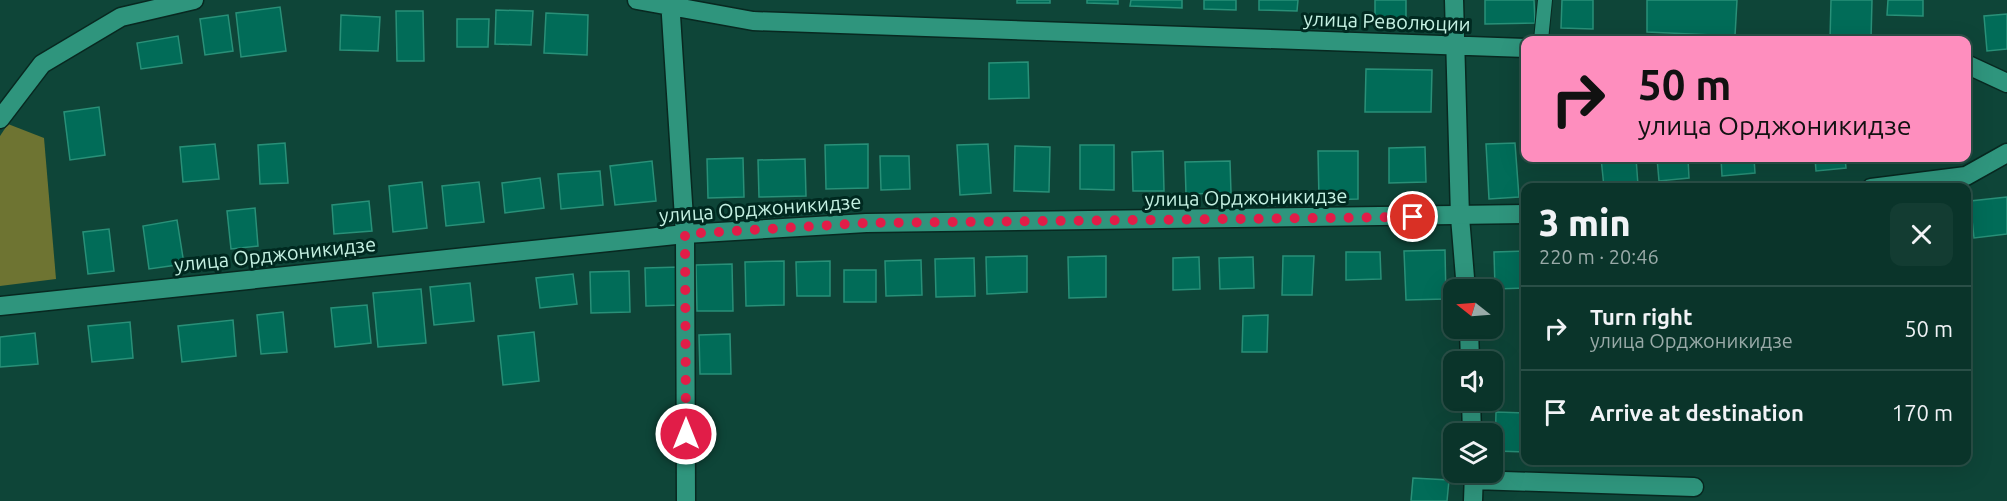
<!DOCTYPE html>
<meta charset="utf-8">
<style>
:root{--surface:#0a342a;--page:#133c32;--text:#f1f3f6;--muted:#99aaa8;--line:#2a4f47}
body{margin:0;font-family:Ubuntu,sans-serif;background:var(--page);color:var(--text);height:100vh;display:flex;flex-direction:column;font-size:22px;white-space:nowrap}
*{box-sizing:border-box;margin:0}
p{font-size:20px;color:var(--muted)}
.icon{flex:none;width:33px;height:33px;fill:none;stroke:currentColor;stroke-width:2;stroke-linecap:round;stroke-linejoin:round}
.map{position:relative;flex:1;overflow:hidden}
.drawer{position:absolute;left:1521px;top:183px;width:450px;height:282px;display:flex;flex-direction:column;background:var(--surface);border-radius:12px;box-shadow:0 6px 24px #0002,0 0 0 2px var(--line)}
.drawer>*{flex:none}
.hud{position:absolute;left:1521px;top:36px;width:450px;height:126px;border-radius:12px;box-shadow:0 6px 24px #0002,0 0 0 2px var(--line);background:#fe8ebe;color:#111;overflow:hidden}
.needle{width:39px;rotate:287deg}
.controls{position:absolute;left:1443px;top:279px;display:grid;gap:12px}
.controls a{display:grid;place-items:center;width:60px;height:60px;border-radius:12px;background:var(--surface);box-shadow:0 6px 24px #0002,0 0 0 2px var(--line);font-size:30px}
.pin{position:absolute;display:grid;place-items:center;width:51px;height:51px;color:#fff;margin:-26px;border:3px solid #fff;border-radius:50%;box-shadow:0 2px 6px #0007}
.me{position:absolute;width:66px;margin:-33px;rotate:0deg;stroke-linejoin:round;filter:drop-shadow(0 0 4px #0008)}
.turn{display:flex;align-items:center;gap:21px;height:126px;padding:0 18px;font-size:27px}
.turn .icon{width:78px;height:78px;stroke-width:2.5}
.turn b{display:block;font-size:42px;line-height:51px}
.round{display:grid;place-items:center;flex:none;width:63px;height:63px;border-radius:12px;background:var(--page)}
.overview{display:flex;align-items:center;justify-content:space-between;height:102px;padding:0 18px}
h1{font-size:36px;font-weight:800;line-height:45px}
ul{padding:0;list-style:none}
li{display:flex;align-items:center;gap:18px;height:84px;padding:0 18px;border-top:2px solid var(--line)}
li div{flex:1}
li b{display:block;font-size:22px}
li em{font-style:normal}
.map>svg:first-child{display:block}
</style>
<div class="map">
<svg width="2007" height="501" viewBox="0 0 2007 501">
<rect width="100%" height="100%" fill="#0e4538"/>
<path fill="#6e7432" d="M8 124 44 138 56 279 0 286V136Z"/>
<path fill="#016c58" stroke="#299078" stroke-width="1.5" d="M1017 0H1050V3H1017Z
M1087 0H1118V4L1087 3Z
M1131 0H1182V8L1130 6Z
M1204 0H1236V10L1204 9Z
M1259 0H1298L1297 11 1259 10Z
M1375 0H1406V19H1375Z
M1485 0H1534L1535 23 1485 24Z
M1562 0H1593V29L1561 28Z
M1647 0H1737L1735 36 1647 32Z
M1831 0H1872L1871 40H1830Z
M1888 0H1923V16L1887 15Z
M280 7 286 51 241 57 236 13Z
M496 10 533 11 531 45 495 44Z
M396 11H423L424 61H397Z
M546 13 588 15 587 55 544 53Z
M2007 14V49L1987 51 1984 16Z
M228 15 233 51 205 55 200 19Z
M341 15 380 17 378 51 340 50Z
M457 19H489L488 47H457Z
M178 36 182 63 141 69 137 43Z
M1028 62 1029 98 989 99V63Z
M1366 69 1432 70 1431 112H1365Z
M99 107 105 155 70 160 64 112Z
M285 143 288 183 260 184 258 145Z
M1515 143 1519 197 1489 199 1486 144Z
M215 144 219 179 183 182 180 147Z
M868 144V188L826 189 825 145Z
M988 144 991 193 960 195 957 145Z
M1080 145H1114V190L1080 189Z
M1015 146 1050 147 1049 192 1014 191Z
M1425 147 1426 182 1389 183V148Z
M1163 151 1164 191H1133L1132 152Z
M1318 151H1358V199L1319 200Z
M880 156H909L910 189 881 190Z
M743 158 744 197 708 198 707 159Z
M1601 158H1636L1638 185 1604 187Z
M1657 158H1688L1689 178 1659 181Z
M1721 158H1754L1755 173 1722 176Z
M1815 158H1845L1846 168 1816 171Z
M1866 158H1900L1866 160Z
M805 159 806 196 759 197 758 160Z
M652 161 656 201 615 205 610 166Z
M1230 161 1231 193 1186 194 1185 162Z
M600 171 603 205 561 209 558 174Z
M540 178 544 208 505 213 502 183Z
M422 182 427 228 393 232 389 186Z
M479 182 484 222 446 226 442 186Z
M2007 197V234L1974 238 1970 201Z
M369 201 372 231 334 234 332 205Z
M255 208 258 246 231 249 227 211Z
M177 220 184 264 149 269 143 226Z
M109 229 114 271 88 274 83 232Z
M1445 250 1446 299 1406 300 1404 251Z
M1526 251V288L1495 289 1494 252Z
M1346 252H1380L1381 279 1346 280Z
M1027 256V292L987 294 986 257Z
M1106 256V297L1069 298 1068 257Z
M1283 256H1314L1312 295H1282Z
M1199 257 1200 289 1173 290V258Z
M1253 257 1254 288 1220 289 1219 258Z
M974 258 975 296 936 297 935 259Z
M921 260 922 295 886 296 885 261Z
M784 261V305L746 306 745 262Z
M830 261V296H797L796 262Z
M732 264 733 311H697L696 265Z
M680 267 681 305 646 306 645 268Z
M844 270H876V302H844Z
M629 271 630 312 591 313 590 272Z
M573 274 577 304 540 308 536 278Z
M470 283 474 321 434 325 430 287Z
M421 289 426 343 378 347 373 293Z
M367 305 371 343 335 347 331 308Z
M283 312 287 352 261 354 257 315Z
M1268 315 1267 352H1242L1243 316Z
M233 320 236 356 182 362 178 326Z
M130 322 133 358 92 362 88 326Z
M534 332 539 381 503 385 498 336Z
M35 333 38 364 0 367V337Z
M730 334 731 374H700L699 335Z
M1496 412 1526 413V452L1495 451Z
M1622 460H1657V465L1622 464Z
M1413 478 1449 480 1447 501H1411Z"/>
<g fill="none" stroke-linecap="round" stroke-linejoin="round">
<defs>
<path id="lane" d="M1541 40 1545 0"/>
<path id="street" d="M637 0 753 21 1526 48
M670 0 685 234 686 501
M1454 0 1460 217 1466 290
M1966 64 2007 83
M0 119 42 64 121 17 194 0
M1469 328 1470 362
M1471 400 1472 434
M1474 480 1694 487
M1473 501 1474 472"/>
<path id="secondary" d="M1871 188 1966 176 2007 153
M0 306 685 234 866 223 1526 214"/>
</defs>
<use href="#lane" stroke="#082820" stroke-width="16"/>
<use href="#street" stroke="#082820" stroke-width="21"/>
<use href="#secondary" stroke="#082820" stroke-width="21"/>
<use href="#lane" stroke="#2f957d" stroke-width="14"/>
<use href="#street" stroke="#2f957d" stroke-width="18"/>
<use href="#secondary" stroke="#2f957d" stroke-width="18"/>
</g>
<g fill="none" stroke-linecap="round" stroke-linejoin="round">
<path stroke="#e11d48" stroke-width="10" stroke-dasharray="0 18" d="M686 434 685 234 866 223 1413 217"/>
</g>
<g text-anchor="middle" dominant-baseline="central" stroke-width="6" stroke-linejoin="round" paint-order="stroke">
<g font-size="20" fill="#c5f1e3" stroke="#002920">
<text transform="translate(1387 21) rotate(2)">улица Революции</text>
<text transform="translate(1246 197) rotate(-1)">улица Орджоникидзе</text>
<text transform="translate(760 208) rotate(-4)">улица Орджоникидзе</text>
<text transform="translate(275 254) rotate(-6)">улица Орджоникидзе</text>
</g>
</g>
</svg>
<div class="controls">
<a><svg class="needle" viewBox="-14 -14 28 28"><path d="M0-13l5 13h-10z" fill="#e53935"/><path d="M0 13l5-13h-10z" fill="#99aaa8"/></svg></a>
<a><svg class="icon" aria-label="sound" viewBox="0 0 24 24"><path d="M4 9h4l5-4v14l-5-4H4zM17 9q2 3 0 6"/></svg></a>
<a><svg class="icon" aria-label="layers" viewBox="0 0 24 24"><path d="M12 4l9 5-9 5-9-5zM3 14l9 5 9-5"/></svg></a>
</div>
<div class="pin" style="left:1413px;top:217px;background:#d93025"><svg class="icon" aria-label="arrive" viewBox="0 0 24 24"><path d="M6 21V4h12l-3 4 3 4H6"/></svg></div>
<svg class="me" style="left:686px;top:434px" viewBox="-20 -20 40 40"><circle r="17" fill="#e11d48" stroke="#fff" stroke-width="3"/><path d="M0-11L8 9 0 5-8 9z" fill="#fff"/></svg>
<div class="hud">
<div class="turn"><svg class="icon" aria-label="right" viewBox="0 0 24 24"><path d="M7 20v-9h11M14 6l5 5-5 5"/></svg><div><b>50 m</b>улица Орджоникидзе</div></div>
</div>
<section class="drawer">
<div class="overview"><div><h1>3 min</h1><p>220 m · 20:46</p></div><a class="round"><svg class="icon" aria-label="close" viewBox="0 0 24 24"><path d="M6 6l12 12M18 6L6 18"/></svg></a></div>
<ul>
<li><svg class="icon" aria-label="right" viewBox="0 0 24 24"><path d="M7 20v-9h11M14 6l5 5-5 5"/></svg><div><b>Turn right</b><p>улица Орджоникидзе</p></div><em>50 m</em></li>
<li><svg class="icon" aria-label="arrive" viewBox="0 0 24 24"><path d="M6 21V4h12l-3 4 3 4H6"/></svg><div><b>Arrive at destination</b></div><em>170 m</em></li>
</ul>
</section>
</div>
